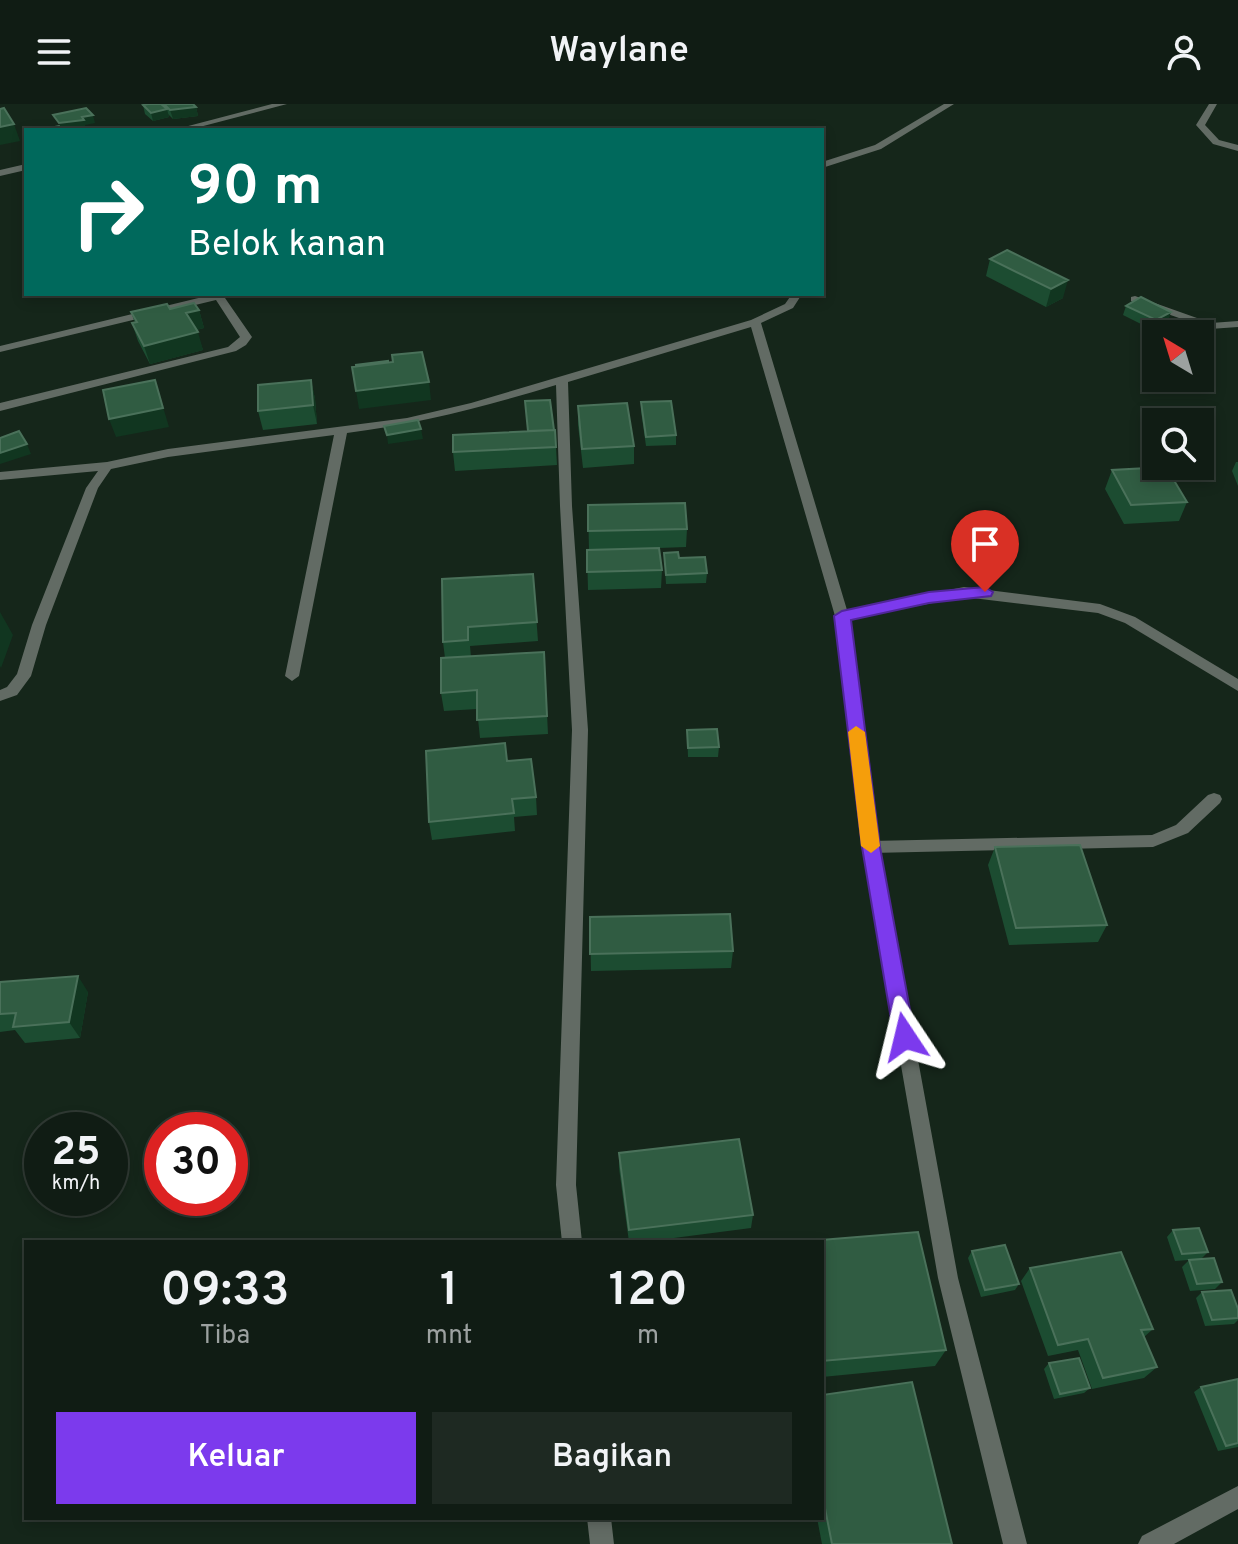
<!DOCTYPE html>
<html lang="id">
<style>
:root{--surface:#101c14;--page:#1e2922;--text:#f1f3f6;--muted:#9ca1a0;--line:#303a34;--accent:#7c3aed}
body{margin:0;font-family:Overpass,sans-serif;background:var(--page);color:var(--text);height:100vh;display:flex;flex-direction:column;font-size:30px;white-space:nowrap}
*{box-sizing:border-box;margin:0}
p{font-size:26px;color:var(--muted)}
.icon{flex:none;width:44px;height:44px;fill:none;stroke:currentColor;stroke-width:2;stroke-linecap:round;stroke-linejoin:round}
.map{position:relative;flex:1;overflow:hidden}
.side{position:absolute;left:24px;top:1136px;width:800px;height:280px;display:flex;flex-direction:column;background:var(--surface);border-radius:0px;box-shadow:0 4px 12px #0003,0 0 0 2px var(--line)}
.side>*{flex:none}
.guide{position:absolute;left:24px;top:24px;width:800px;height:168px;border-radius:0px;box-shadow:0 4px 12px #0003,0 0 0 2px var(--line);background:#00695c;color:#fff;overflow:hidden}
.needle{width:52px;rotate:322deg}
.buttons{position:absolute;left:1142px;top:216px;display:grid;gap:16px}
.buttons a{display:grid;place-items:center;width:72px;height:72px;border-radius:0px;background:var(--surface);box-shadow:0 4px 12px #0003,0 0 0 2px var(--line);font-size:40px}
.speed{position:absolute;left:24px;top:1008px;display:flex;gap:16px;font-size:40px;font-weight:700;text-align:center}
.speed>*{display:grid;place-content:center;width:104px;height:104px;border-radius:50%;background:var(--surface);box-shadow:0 4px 12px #0003,0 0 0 2px var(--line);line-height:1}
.speed small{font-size:20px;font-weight:400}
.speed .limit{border:12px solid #d22;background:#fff;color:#111}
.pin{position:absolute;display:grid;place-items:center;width:68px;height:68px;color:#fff;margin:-82px -34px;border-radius:50% 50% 50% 0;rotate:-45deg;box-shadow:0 0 8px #0007}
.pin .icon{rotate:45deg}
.me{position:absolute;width:88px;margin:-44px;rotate:350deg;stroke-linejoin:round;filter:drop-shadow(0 0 6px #0008)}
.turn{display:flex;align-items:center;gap:28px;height:168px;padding:0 32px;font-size:36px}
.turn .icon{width:104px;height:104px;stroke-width:2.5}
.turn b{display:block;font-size:56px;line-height:68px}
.eta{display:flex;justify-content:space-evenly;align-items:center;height:136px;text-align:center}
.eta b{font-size:48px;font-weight:600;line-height:56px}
.primary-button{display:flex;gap:16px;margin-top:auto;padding:16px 32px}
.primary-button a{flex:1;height:92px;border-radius:0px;background:var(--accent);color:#fff;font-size:32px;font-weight:600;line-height:92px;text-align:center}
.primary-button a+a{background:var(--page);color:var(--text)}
header{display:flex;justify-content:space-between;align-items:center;height:104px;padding:0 32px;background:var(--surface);font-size:36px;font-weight:600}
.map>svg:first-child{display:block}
</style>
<header><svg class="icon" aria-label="menu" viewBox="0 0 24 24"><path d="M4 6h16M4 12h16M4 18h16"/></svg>Waylane<svg class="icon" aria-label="person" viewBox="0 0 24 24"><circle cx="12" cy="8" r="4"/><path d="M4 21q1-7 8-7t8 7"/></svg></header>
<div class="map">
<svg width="1238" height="1440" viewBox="0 0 1238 1440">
<rect width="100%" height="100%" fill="#15261a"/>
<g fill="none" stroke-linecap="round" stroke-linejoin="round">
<path fill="#626b64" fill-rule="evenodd" d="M1214 689 1220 691 1222 695 1220 699 1188 729 1153 743 871 749 865 748 863 743 865 738 871 737 1152 731 1176 721 1208 691Z"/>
<path fill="#626b64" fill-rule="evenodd" d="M272 0H287L188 26H173Z
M944 0H954L881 45 822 64V58L875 41Z
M26 60V66L0 72V66Z
M215 190H233L225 194 252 233 246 241 236 247 0 307V299L228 243 240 233 216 196 0 248V242Z
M792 190H802L793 204 761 219 847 506 964 483 1100 500 1135 513 1238 575V587L1125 519 1098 509 964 493 849 515 879 743 958 1174 1027 1440H1003L938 1174 863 743 835 512 751 223 568 278 572 402 588 626 576 1081 582 1138H562L556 1081 572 626 560 402 556 281C487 302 419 320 347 329L299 572 292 577 285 572 334 331 168 353 111 365 98 384 46 521 31 572 17 591 0 597V586L7 583 17 570 32 521 86 384 98 367 0 376V368L107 358 168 345 407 314 471 299 751 216 785 200Z
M1135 192 1211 219 1238 217V223L1210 225 1131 197V193Z
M1238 1382V1405L1174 1440H1138L1142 1432Z
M587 1414H611L614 1440H590Z"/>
<path fill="#626b64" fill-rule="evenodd" d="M1209 0H1217L1205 21 1219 36 1238 41V47L1213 40 1196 21Z"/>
</g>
<path fill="#1c4c31" d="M148 0H193L196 3 198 12 173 15 168 10 169 13 153 17 145 10 143 1Z
M1007 146 1063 194 1046 203 986 172 990 155Z
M1126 202 1168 217 1153 226 1123 211Z
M170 205 199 206 204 224 196 226 203 246 150 260 138 237 132 219H135L131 208Z
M311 276 315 295 317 320 263 326 258 307Z
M641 298 676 331V341L646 342 641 307Z
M578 302 634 342V360L583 364 578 321Z
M555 326 557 361 455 367 453 348Z
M1236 358H1238V382L1232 367Z
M1112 366 1187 398 1179 417 1124 420 1105 385Z
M588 401 687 425 686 443 659 444 662 466 661 484 588 486 587 446H589Z
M664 449 679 454 707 469 706 479 666 480Z
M533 470 538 537 470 542 471 553 544 548 548 630 480 634 477 605 444 607 441 589 445 554 443 538Z
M687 626 719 643 718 653H688Z
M507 657 536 693 537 711 514 713 515 727 432 736 429 718Z
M995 743 1107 821 1098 838 1009 841 988 761Z
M590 813 733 847 731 864 591 867Z
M0 878 88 888 80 934 25 939 15 926 0 928Z
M619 1049 753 1111 751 1124 643 1138H629L619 1064Z
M1173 1126 1208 1148 1201 1155 1175 1157 1167 1133Z
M822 1138 946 1246 935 1262 822 1273Z
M972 1147 1019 1180 1015 1186 981 1193 968 1154Z
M1189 1156 1222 1178 1215 1185 1190 1187 1182 1163Z
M1030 1164 1153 1225 1144 1233 1157 1263 1144 1274 1092 1285 1078 1246 1048 1252 1021 1177Z
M1202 1188 1238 1205V1216L1234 1220 1205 1222 1196 1194Z
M1049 1259 1090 1284 1084 1289 1054 1295 1044 1265Z
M1238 1275V1343L1218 1347 1194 1288 1201 1283Z
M822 1291 952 1440H822L817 1414H822Z"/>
<path fill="#113620" d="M196 3 198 12 173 15 170 6Z
M167 5 169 13 153 17 151 9Z
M93 11 95 19 85 21 86 24 61 26 59 19Z
M14 20 20 37 0 41V23Z
M1068 176 1063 194 1046 203 1051 185Z
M199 206 204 224 191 227 186 209Z
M1171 208 1168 217 1153 226 1156 216Z
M198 228 203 246 150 260 144 242Z
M155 276 169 323 116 333 109 315Z
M311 276 315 295 317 320 313 301Z
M429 278 431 296 359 305 356 287Z
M421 325 423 335 388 340 387 331Z
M27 340 31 350 0 360V349Z
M0 508 13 531 1 564 0 562Z
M78 872 88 888 80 934 69 918Z"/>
<path fill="#305c42" stroke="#4a715a" stroke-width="2" d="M148 0H161L167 5 151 9 143 1Z
M164 0H193L196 3 170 6Z
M4 4 14 20 0 23V5Z
M86 4 93 11 82 13 84 16 59 19 53 11Z
M59 22 62 26H40Z
M1007 146 1068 176 1051 185 990 155Z
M1141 193 1171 208 1156 216 1126 202Z
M194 199 199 206 186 209 198 228 144 242 132 219 137 218 131 208 167 200 170 205Z
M422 248 429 278 356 287 352 263 393 258 392 251Z
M388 257V258L355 261Z
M155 276 163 304 109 315 103 286Z
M311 276 313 301 258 307V281Z
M550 296 554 326 528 327 525 297Z
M671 297 676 331 646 333 641 298Z
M627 299 634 342 582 345 578 302Z
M418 316 421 325 387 331 384 322Z
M555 326 556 343 453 348V331Z
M19 327 27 340 0 349V334Z
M1166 363 1187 398 1131 401 1112 366Z
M685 399 687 425 588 427V401Z
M659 444 662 466 587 468V446Z
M678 448 679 454 705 453 707 469 666 471 664 449Z
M533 470 537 518 468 523V536L443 538 442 475Z
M544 548 547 612 477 616V586L441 589V554Z
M717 625 719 643 688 644 687 626Z
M505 639 507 657 531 655 536 693 512 695 514 709 429 718 426 647Z
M1080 741 1107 821 1016 824 995 743Z
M730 810 733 847 590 850V813Z
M78 872 69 918 13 923 16 909 0 910V878Z
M739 1035 753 1111 629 1126 619 1049Z
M1199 1124 1208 1148 1182 1150 1173 1126Z
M918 1128 946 1246 822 1257V1138H796Z
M1005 1141 1019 1180 985 1186 972 1147Z
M1121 1148 1153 1225 1141 1226 1157 1263 1103 1274 1088 1235 1058 1241 1030 1164Z
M1214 1154 1222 1178 1197 1180 1189 1156Z
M1231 1186 1238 1205V1214L1212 1216 1202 1188Z
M1079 1254 1090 1284 1060 1290 1049 1259Z
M1238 1275V1339L1226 1342 1201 1283Z
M912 1278 952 1440H832L822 1389V1291Z"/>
<path fill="#7c3aed" stroke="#51269a" stroke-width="2" d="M985 483 993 488 991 492 929 499 851 516 880 743 915 933 912 939 905 942 897 939 894 933 862 743 834 512 842 507 929 488Z"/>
<path fill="#f59e0b" d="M856 622 865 628 880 742 871 749 861 742 848 628Z"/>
</svg>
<div class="buttons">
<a><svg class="needle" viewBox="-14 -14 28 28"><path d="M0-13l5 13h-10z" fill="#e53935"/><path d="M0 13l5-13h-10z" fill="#9ca1a0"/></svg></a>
<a><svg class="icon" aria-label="search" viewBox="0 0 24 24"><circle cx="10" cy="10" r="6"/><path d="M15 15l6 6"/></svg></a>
</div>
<div class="speed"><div>25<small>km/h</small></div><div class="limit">30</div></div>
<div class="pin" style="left:985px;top:488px;background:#d93025"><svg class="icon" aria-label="arrive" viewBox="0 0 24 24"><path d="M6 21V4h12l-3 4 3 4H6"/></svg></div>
<svg class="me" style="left:905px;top:933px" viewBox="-20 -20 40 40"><path d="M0-17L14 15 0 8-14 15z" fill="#7c3aed" stroke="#fff" stroke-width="4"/></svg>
<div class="guide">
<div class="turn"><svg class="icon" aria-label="right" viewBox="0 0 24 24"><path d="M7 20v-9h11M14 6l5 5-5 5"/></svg><div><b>90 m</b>Belok kanan</div></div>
</div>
<section class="side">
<div class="eta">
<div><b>09:33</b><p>Tiba</p></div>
<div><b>1</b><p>mnt</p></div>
<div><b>120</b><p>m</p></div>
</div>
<div class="primary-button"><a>Keluar</a><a>Bagikan</a></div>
</section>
</div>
